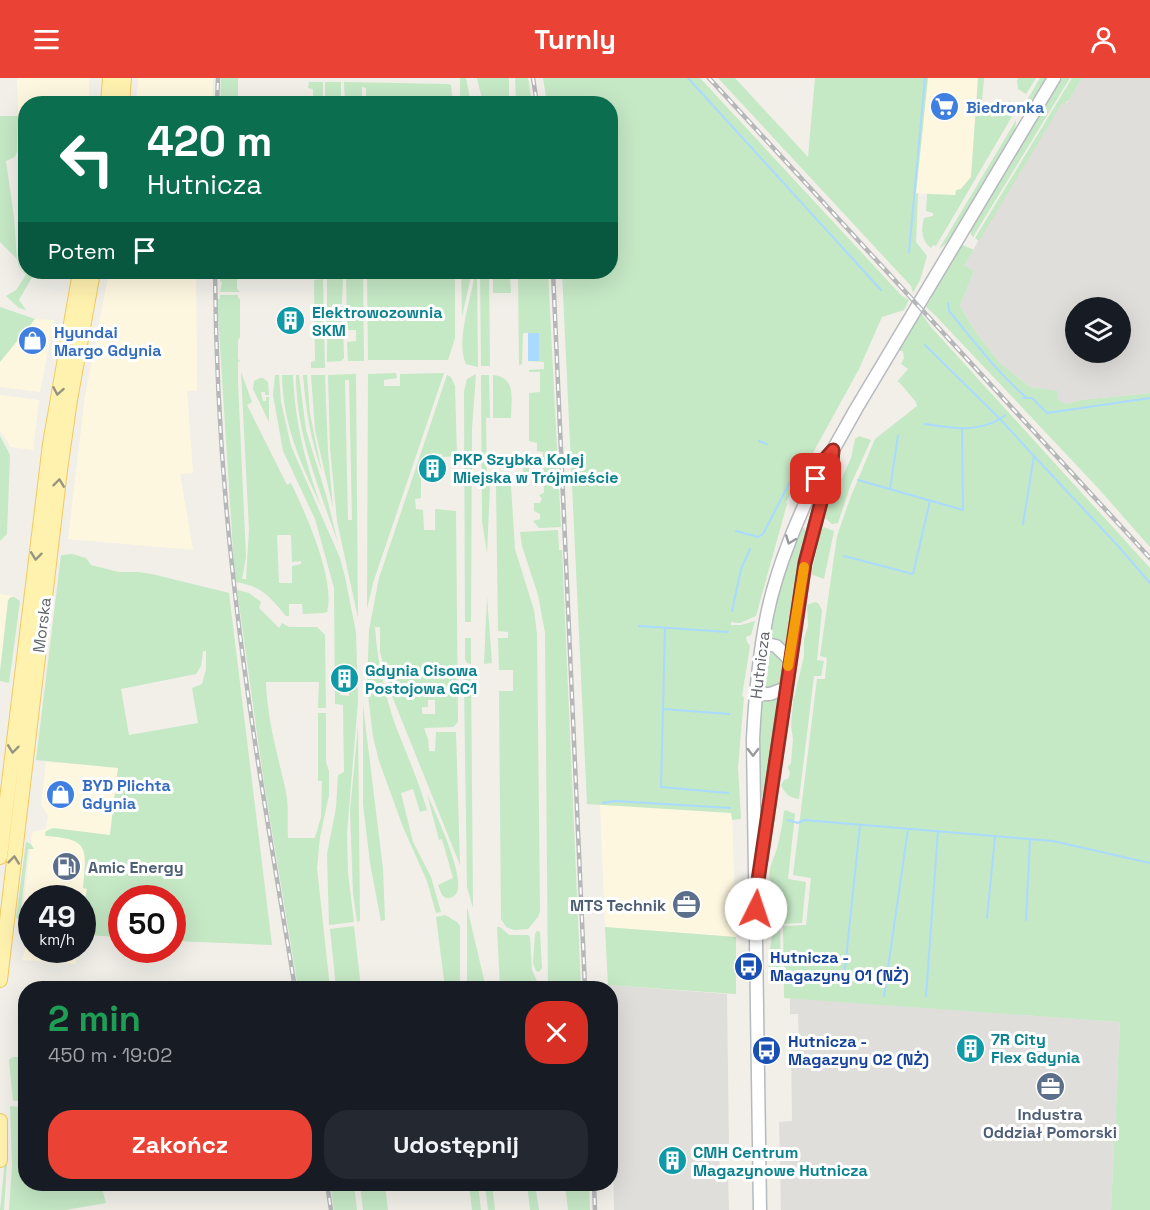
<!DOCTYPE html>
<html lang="pl">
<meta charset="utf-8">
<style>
:root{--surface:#171b24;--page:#242831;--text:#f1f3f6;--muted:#9ea1a6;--accent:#ea4335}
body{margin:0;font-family:"Space Grotesk",sans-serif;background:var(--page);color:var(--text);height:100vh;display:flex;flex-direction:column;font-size:22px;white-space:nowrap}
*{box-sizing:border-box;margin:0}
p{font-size:20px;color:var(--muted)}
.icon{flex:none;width:33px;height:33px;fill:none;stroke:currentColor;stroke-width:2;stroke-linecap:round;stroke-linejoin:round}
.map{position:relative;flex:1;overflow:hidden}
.panel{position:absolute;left:18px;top:903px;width:600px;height:210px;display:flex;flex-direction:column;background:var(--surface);border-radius:24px;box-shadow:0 6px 24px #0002}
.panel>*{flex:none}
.top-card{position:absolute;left:18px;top:18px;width:600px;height:183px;border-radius:24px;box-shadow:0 6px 24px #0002;background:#0b6e4f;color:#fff;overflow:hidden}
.controls{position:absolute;left:1065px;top:219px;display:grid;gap:12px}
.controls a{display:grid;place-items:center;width:66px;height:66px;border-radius:50%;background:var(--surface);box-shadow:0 6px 24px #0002;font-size:30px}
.speed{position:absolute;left:18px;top:807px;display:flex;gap:12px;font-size:30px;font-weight:700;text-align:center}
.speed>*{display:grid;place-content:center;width:78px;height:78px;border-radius:50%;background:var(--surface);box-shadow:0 6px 24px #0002;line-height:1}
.speed small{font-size:15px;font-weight:400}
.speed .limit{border:9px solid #d22;background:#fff;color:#111}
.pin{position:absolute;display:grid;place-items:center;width:51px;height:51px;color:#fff;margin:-26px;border-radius:12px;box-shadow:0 3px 9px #0006}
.me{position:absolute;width:66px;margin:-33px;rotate:4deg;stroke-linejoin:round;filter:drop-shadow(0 0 4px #0008)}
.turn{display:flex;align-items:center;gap:21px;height:126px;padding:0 30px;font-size:27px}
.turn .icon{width:78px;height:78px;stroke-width:2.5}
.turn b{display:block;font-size:42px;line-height:51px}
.then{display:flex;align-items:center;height:57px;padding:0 30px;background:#0003;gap:12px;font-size:22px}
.round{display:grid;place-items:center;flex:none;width:63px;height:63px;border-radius:24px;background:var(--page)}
.head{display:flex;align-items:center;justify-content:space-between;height:102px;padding:0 30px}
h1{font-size:36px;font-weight:700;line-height:45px;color:#1e9e55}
.button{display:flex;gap:12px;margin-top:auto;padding:12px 30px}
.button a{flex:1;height:69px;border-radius:24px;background:var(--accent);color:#fff;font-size:24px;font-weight:700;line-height:69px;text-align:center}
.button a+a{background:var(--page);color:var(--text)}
header{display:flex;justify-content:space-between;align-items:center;height:78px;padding:0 30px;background:var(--accent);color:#fff;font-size:27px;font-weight:700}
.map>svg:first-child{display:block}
</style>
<header><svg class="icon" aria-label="menu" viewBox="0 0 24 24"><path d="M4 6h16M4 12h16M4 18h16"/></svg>Turnly<svg class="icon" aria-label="person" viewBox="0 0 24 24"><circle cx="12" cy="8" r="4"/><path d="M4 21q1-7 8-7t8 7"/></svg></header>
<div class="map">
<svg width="1150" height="1132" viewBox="0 0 1150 1132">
<rect width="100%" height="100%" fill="#f1efe8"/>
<path fill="#fef7e0" d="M17 0H89V25L26 26 25 60 19 58Z
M138 0H213L212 25H136Z
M928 0H978L971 99 955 117 916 115Z
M109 194H196L197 313H187L193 395 180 396 193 472 68 461 85 318Z
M35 241 54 242 40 314 0 309V284Z
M0 317 39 322 33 372 11 369 0 352Z
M0 516 13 518 4 591H0Z
M46 684 118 689 97 858 83 857 82 820H32L31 853 21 848 32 754 46 751 48 737 41 727Z
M600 726 732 735 736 859 605 849Z
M31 865 32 872H77L76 886 22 882 26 867Z"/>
<path fill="#e0deda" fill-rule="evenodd" d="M1082 0H1150V315L1081 322 1066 326 1057 321V313L1030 309 1000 285 977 256 960 228 974 193 964 187 1062 24 1067 25 1069 22ZM1076 230H1120V274H1076Z
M608 907 727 916 729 1069 719 1070 720 1097H728L729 1132H614L610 910H608Z
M790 920 1120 944 1111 1132H781L779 1044 792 1043 791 967 799 966 798 936H790Z"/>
<path fill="#c5e8c5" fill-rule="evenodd" d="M221 0H238V25H220Z
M460 0H466L471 25H460Z
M477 0H509V25H483Z
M515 0H528L532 25H516Z
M543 0H700L901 217 909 222 904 232 882 239 859 291 786 424 787 426 756 538 740 545 731 544V547H741L755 543 751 557 746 559 747 564 750 568 742 618 744 619 738 690 741 741 732 742 731 735 587 726 562 194H610V26L547 25Z
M718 0H735L808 79 815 0H928L916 115 918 116 916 164 927 178 920 202 913 215 911 208Z
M978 0H984L982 23 994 31 990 38 993 39 997 33 1003 36 1010 22 1014 35 936 168 933 167 931 170C921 162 921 152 924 140L933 138V135L926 133 927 116 955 117 956 112 961 111 971 99Z
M1019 0H1036L1026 16 1018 11 1017 2Z
M1040 0H1046L1023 36 1021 33Z
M1062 0H1070L973 159 971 156 970 151 1036 39Z
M1072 0H1082L1069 22 1064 26 1062 25 979 163 975 160Z
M309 4H323V25H313V11L308 10Z
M325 4H341V25H325Z
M344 4 448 6 451 7 453 25H366V10L362 9V25H345Z
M0 38H18L17 74 15 79 6 83 14 139 17 180 20 190 26 196 28 194H35L19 222 26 232 19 230 6 218 16 212 26 197 19 190 17 181 0 164Z
M1016 42 1015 53 1011 60 948 164 939 171Z
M963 167 974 172 964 187 974 193 960 228 977 256 1000 285 1030 309 1058 313 1057 321 1066 326 1081 322 1150 315V469L1098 410 935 237 926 229 931 221 929 218 959 169Z
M217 194H237V211L240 214H220L222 204 220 203V199H217Z
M346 194H363L364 283H348L347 264 356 263V252H347Z
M367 194H455V260L448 282H368Z
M461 194H472L462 238Z
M475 194H477L478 289 466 286C455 264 472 219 475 194Z
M480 194H489L490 288H481Z
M493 194H510L511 215H493Z
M518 194H548L561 449 539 450 533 443 540 441V436L534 433V425H540L542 421 539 417 544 415 543 374 537 373V365L529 363V315L540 314V294H529V292L544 291V284L528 283V255H523L522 286 519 287Z
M323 201 325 290H311V284L315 283 314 202Z
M327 201H343L342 226 332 227V240H339L343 246 344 280 341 283 327 284Z
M220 217H238V220L240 221V259L238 262V281L240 283 238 284V305L246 479 242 501H246L249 452 241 294 252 324 247 327 287 407 291 405C305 434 336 502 327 534L324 535 303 536 302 526H289V538H286C269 518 262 508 235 504L217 221H220ZM277 457H291L292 484 301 483V486L292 488V505H279Z
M0 229 35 241 0 284Z
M920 234 931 249 1150 490V1132H1111L1120 944 784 920 783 848 806 847 811 800 793 797 817 601H825L827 580 820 578 837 458 851 418 875 361 917 328 916 324 899 304H897L908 291 901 286 904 280 903 273H900L899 270Z
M396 295 397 300 384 302V308H400V296L444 295 373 505 367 531 368 296Z
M356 296 358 540 337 443 330 370 328 297ZM345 302H349L352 442H348Z
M476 296 472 350 471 544H465L464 314 467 301Z
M275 297H279L281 324 291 368 340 480 345 499 356 554 358 623 347 755 348 795 354 844 329 847 327 776 336 730 338 697 344 694 343 627 335 626 334 510 315 441 283 373 273 317ZM340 591H349V618L340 617Z
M282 297H293C295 345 305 383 321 428 300 384 283 347 282 297Z
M296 297H299L306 352 327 420 338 465C319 410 296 356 296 297Z
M303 297H307L310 336 322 394C310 359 306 333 303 297Z
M311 297H325L328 374 333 430 315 352Z
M447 297 451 299 455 308 457 378 443 379 442 376 432 375V383H421V420L415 421 416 431 423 432 424 452H435V431L456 433 458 644 453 649 424 650 428 661 429 673H435L436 654H456L460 787 392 618 380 574V549H375C377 583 385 617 396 649 407 677 419 704 427 732L420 734 413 711 401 715 413 764 431 799 441 834 436 835 427 803 403 749 379 683 373 659 367 608 369 552 379 500ZM428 622H435V636H422V629H428Z
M481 297H489L490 340H486L487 408H490L487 475 482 443Z
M493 297C517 299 511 322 511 340H493Z
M260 300H263L268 304 269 317H265V314H261L263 323H266V319H269V344L253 311 254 303Z
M0 358 10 377 7 456 0 463Z
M859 358 871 362 851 406 838 445 832 446 825 440 831 414 841 402 851 380 855 361Z
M523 373H529V408H523Z
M496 408H511L515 471 534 532 537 556 540 833 538 839 528 851 514 852 506 849 501 841 499 613H513V592H499L498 560H508V554L498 553Z
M802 448 806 453 795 512 787 572 768 561C775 522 783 483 802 448Z
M824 449 834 453 824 501 811 496 821 453Z
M558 452 559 472H562L581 910H548L545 555 538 517 522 468 520 454Z
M72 476 86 480 91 487 119 494H138L152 496 229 515 272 867 173 863 172 820H122L121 859 83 857V831L87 811 83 810C86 771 91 761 46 758L45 756 46 753 53 750 110 757 118 690 36 682 61 477ZM203 573H206V591L202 606 192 610 198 645 129 657 121 611 196 596 201 588Z
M237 512 249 515 261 524 259 530 279 550 282 545 289 549H317L325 557 326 630H318L319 604H266C267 641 278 678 286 714 289 729 287 745 288 760H315L321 739 322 703H318V635H326V684L329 693V717L320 759 317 790 330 910H298L264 705Z
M11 519H14L20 523 9 605 0 603V593L8 522Z
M487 519 492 585 484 586Z
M814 524 818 525 822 532 817 582 824 583 821 598H814L799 721C790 720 785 716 781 707L784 702 788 701 790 695 788 689 791 685 793 661 791 648 793 624 804 578V561L808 548 807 527Z
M465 560H471V586L467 585 465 581Z
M769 570C785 582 791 595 774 610L760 612 765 572Z
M471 590V591L473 830 467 809 464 605 465 596Z
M781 616 764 718 762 719 758 718 756 672 759 621Z
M363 627 383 791 385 842 381 843 370 785 363 726Z
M358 648 360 843 357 844 353 815 350 733Z
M427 716C434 732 469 805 455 817 452 820 449 820 446 820L442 817 438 807 453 800 442 761 439 762Z
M786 732 795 736 788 801 806 804 802 845 780 846 781 892H770L768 886 773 850 771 833 777 816C761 793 775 785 779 762 781 753 783 743 784 733Z
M26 764 31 766 34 771H28L21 831 26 832 25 843 16 840Z
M467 829 486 910H467Z
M445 837 457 844 460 848V910H445L436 839Z
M354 848 361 910H336L330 851Z
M497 849H500L509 857H528L530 859 532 892 540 910H500Z
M605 849 736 859V916L608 907Z
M537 853 540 854 542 890 539 894 536 893 533 885 535 856Z
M13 979H20L25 999V1019L17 1023H13L9 982Z
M10 1028 23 1029 26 1106H101L106 1125 66 1132H9L12 1088Z
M5 1082 7 1084 4 1132H0Z
M330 1106H354L357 1132H334Z
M360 1106H385L388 1132H363Z
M469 1106H478L481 1132H472Z
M485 1106H492L495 1132H488Z
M527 1106H535L539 1132H530Z
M565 1106H589L590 1132H568Z"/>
<path fill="#aadaff" d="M528 255H539V283H528Z"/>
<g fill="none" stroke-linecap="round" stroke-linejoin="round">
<path stroke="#aadaff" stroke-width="2" d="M688 0 881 212
M909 174 925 0
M948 225 949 233C974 263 997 295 1027 320
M925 267 1000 341 1005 337
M1023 320H1032L1047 335 1150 320
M925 346C951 350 975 355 1000 341L1034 378 1023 446
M759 363 767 366
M1034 378 1119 469 1150 505
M858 402 963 432 962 352
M890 411 898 358
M736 453 758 459 763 456 793 398
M844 478 913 496 930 423
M732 533 741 491 750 471
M639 548 728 554
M665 550 661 709 728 715
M663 631 729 636
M603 725 615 723 730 730
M788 742 798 745 804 742 1053 763 1150 785
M987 840 995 759
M1026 842 1030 761
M844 900 860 747
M611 917 612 952
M884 918 908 751
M926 918 938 753"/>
<defs>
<path id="secondary" d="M762 565 776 568 789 581
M756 616H770L786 610
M761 782 805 485 832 383 833 372
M760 1132 753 661C755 620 759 578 767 537 778 483 802 432 825 381L833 372 856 331 1054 0"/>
<path id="primary" d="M108 26 110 0
M122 26 124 0
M0 779 50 366 80 194
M0 902 60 392 70 322 93 194
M0 1043V1082"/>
</defs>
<use href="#secondary" stroke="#b6babf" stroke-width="15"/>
<use href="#primary" stroke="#f2c960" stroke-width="16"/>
<use href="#secondary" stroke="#fff" stroke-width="12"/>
<use href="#primary" stroke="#fff2af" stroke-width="14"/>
<defs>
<path id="rail" d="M533 0 537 26
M709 0 1150 480
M217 26 218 0
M215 194C216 298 222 402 234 506 249 642 273 776 295 910
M553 194 585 910
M327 1106 331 1132
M594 1106 595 1132"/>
</defs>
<use href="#rail" stroke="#b6b7b8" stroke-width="4.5"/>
<use href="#rail" stroke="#fff" stroke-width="2" stroke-dasharray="7" stroke-linecap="butt"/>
</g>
<defs><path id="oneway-chevron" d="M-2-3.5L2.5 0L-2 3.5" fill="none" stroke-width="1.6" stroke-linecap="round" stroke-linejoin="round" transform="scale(1.5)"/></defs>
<g stroke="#979581">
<use href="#oneway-chevron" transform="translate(58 313) rotate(100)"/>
<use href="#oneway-chevron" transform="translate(59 405) rotate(-83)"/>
<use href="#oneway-chevron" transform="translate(36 478) rotate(97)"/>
<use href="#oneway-chevron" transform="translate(13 671) rotate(97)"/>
<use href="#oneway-chevron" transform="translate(14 782) rotate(-84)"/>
</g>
<g stroke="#979a9d">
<use href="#oneway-chevron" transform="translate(790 462) rotate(111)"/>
<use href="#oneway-chevron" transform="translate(753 674) rotate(90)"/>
</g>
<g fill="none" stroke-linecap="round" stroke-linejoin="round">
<defs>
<path id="route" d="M756 831V816L805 485 832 383 833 372 825 381 816 401"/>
</defs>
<use href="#route" stroke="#982c22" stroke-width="15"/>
<use href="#route" stroke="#ea4335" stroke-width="10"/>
<path stroke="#f59e0b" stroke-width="10" d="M788 588 804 489"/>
</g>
<defs>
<symbol id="supermarket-disc" viewBox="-11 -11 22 22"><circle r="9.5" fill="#3f7fe0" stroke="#fff"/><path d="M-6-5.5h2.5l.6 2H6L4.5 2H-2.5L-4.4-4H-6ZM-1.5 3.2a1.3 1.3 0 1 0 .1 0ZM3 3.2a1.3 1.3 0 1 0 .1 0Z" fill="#fff"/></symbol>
<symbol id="building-disc" viewBox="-11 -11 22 22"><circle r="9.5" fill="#0f9aa8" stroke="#fff"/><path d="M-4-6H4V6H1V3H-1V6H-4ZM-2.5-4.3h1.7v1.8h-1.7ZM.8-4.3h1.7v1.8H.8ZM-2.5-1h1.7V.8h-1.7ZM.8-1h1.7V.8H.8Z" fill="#fff"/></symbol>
<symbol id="shop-disc" viewBox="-11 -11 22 22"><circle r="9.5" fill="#3f7fe0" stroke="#fff"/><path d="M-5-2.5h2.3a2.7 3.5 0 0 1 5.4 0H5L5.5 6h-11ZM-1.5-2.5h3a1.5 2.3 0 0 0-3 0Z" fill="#fff"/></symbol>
<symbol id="fuel-disc" viewBox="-11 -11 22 22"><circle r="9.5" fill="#5c6f8a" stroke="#fff"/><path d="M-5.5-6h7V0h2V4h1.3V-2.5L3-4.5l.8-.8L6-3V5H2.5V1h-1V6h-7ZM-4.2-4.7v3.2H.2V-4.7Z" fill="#fff"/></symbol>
<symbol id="office-disc" viewBox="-11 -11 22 22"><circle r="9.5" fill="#5c6f8a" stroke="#fff"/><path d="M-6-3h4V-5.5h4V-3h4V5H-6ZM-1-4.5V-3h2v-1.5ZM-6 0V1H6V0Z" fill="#fff"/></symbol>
<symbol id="bus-disc" viewBox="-11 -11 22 22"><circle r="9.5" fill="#1a4fb4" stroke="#fff"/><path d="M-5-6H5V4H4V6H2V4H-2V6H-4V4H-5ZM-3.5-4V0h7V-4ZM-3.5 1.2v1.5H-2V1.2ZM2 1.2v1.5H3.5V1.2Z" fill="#fff"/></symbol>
</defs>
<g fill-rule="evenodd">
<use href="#supermarket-disc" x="928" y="12" width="33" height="33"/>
<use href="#building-disc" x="274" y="226" width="33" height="33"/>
<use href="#shop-disc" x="16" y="246" width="33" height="33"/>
<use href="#building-disc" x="416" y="374" width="33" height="33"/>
<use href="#building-disc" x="328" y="584" width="33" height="33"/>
<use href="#shop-disc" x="44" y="700" width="33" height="33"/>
<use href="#fuel-disc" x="50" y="772" width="33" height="33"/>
<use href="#office-disc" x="670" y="810" width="33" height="33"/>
<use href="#bus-disc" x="732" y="872" width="33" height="33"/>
<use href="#building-disc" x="954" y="954" width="33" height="33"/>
<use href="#bus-disc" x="750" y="956" width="33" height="33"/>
<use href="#office-disc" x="1034" y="992" width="33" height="33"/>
<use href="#building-disc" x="656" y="1066" width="33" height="33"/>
</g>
<g text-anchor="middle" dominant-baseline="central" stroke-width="6" stroke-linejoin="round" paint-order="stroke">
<g font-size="16" font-weight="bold" fill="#366cbe" stroke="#fff" text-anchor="start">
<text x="966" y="29">Biedronka</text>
<text x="54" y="254">Hyundai<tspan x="54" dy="18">Margo Gdynia</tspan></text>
<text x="82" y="707">BYD Plichta<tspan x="82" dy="18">Gdynia</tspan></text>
</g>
<g font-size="16" font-weight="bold" fill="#0d838f" stroke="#fff" text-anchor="start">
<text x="312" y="234">Elektrowozownia<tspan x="312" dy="18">SKM</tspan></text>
<text x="453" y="381">PKP Szybka Kolej<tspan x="453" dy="18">Miejska w Trójmieście</tspan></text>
<text x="365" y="592">Gdynia Cisowa<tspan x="365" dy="18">Postojowa GC1</tspan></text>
<text x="991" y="961">7R City<tspan x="991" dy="18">Flex Gdynia</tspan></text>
<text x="693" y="1074">CMH Centrum<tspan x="693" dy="18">Magazynowe Hutnicza</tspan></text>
</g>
<g font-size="16" fill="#5f6368" stroke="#fff">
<text transform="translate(42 547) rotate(-83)">Morska</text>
<text transform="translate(760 587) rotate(-83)">Hutnicza</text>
</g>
<g font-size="16" font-weight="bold" fill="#4e5e75" stroke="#fff" text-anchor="start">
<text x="88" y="789">Amic Energy</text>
<text x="666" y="827" text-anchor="end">MTS Technik</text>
<text x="1050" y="1036" text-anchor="middle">Industra<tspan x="1050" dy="18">Oddział Pomorski</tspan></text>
</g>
<g font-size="16" font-weight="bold" fill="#164399" stroke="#fff" text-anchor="start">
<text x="770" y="879">Hutnicza -<tspan x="770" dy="18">Magazyny 01 (NŻ)</tspan></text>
<text x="788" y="963">Hutnicza -<tspan x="788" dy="18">Magazyny 02 (NŻ)</tspan></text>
</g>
</g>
</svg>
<div class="controls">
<a><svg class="icon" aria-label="layers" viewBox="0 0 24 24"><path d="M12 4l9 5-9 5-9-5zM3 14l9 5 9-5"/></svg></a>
</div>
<div class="speed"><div>49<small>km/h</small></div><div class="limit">50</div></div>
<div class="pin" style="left:816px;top:401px;background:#d93025"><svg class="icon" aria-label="arrive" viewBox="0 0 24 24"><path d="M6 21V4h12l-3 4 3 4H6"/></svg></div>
<svg class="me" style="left:756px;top:831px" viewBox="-20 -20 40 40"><circle r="19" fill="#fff"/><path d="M0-13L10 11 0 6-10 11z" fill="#ea4335"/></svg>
<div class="top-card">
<div class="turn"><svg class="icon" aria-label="left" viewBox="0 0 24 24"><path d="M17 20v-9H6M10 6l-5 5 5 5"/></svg><div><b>420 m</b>Hutnicza</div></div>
<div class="then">Potem<svg class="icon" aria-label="arrive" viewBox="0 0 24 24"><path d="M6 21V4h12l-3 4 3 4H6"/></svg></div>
</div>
<section class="panel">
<div class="head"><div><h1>2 min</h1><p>450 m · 19:02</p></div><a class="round" style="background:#d93025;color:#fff"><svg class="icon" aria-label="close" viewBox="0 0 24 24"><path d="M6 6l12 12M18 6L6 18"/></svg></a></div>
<div class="button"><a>Zakończ</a><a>Udostępnij</a></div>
</section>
</div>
